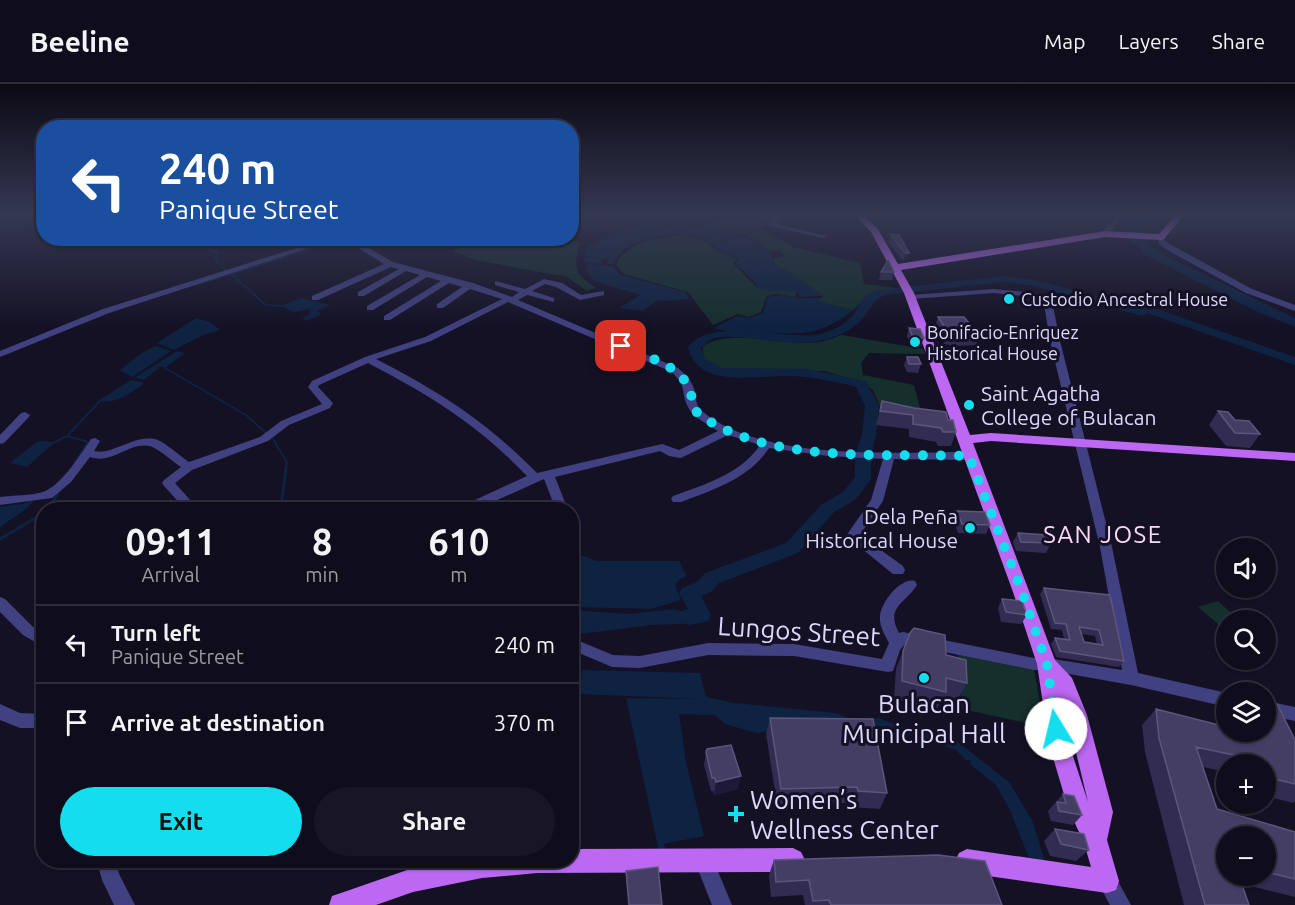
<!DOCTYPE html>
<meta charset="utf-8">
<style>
:root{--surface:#0f0d1c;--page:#181625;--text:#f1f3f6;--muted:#9b9ca3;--line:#2f2d3b;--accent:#14dded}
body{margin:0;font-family:Ubuntu,sans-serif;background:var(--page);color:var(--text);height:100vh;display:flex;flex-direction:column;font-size:22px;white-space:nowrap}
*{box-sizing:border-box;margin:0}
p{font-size:20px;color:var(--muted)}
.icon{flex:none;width:33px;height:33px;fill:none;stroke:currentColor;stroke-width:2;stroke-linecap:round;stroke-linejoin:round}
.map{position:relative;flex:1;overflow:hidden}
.panel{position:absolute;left:36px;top:418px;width:543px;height:366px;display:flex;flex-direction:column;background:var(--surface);border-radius:24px;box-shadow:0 2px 4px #0004,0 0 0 2px var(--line)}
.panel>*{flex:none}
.banner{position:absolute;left:36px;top:36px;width:543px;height:126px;border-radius:24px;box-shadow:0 2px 4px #0004,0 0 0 2px var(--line);background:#1a4fa0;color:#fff;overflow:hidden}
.controls{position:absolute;left:1216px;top:454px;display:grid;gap:12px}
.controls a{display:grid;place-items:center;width:60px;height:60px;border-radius:50%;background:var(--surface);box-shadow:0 2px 4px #0004,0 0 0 2px var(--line);font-size:30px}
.pin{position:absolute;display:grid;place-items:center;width:51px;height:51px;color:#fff;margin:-26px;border-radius:12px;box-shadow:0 3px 9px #0006}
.me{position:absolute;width:66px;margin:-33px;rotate:351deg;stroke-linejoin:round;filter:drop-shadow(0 0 4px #0008)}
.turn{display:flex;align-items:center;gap:21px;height:126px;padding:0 24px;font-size:27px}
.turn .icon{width:78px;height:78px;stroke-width:2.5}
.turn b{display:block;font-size:42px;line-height:51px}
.eta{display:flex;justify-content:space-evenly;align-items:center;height:102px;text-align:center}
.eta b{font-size:36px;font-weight:700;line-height:42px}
.action{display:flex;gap:12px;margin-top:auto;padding:12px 24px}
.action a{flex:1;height:69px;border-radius:36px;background:var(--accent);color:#111;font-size:24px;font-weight:700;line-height:69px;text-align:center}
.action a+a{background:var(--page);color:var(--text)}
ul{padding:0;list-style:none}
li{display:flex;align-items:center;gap:18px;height:78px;padding:0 24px;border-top:2px solid var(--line)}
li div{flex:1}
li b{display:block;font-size:22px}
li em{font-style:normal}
header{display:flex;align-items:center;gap:36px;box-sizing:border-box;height:84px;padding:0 30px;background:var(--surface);border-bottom:2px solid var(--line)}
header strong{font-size:28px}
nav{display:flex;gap:33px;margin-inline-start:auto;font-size:21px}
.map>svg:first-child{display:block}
</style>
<header>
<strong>Beeline</strong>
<nav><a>Map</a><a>Layers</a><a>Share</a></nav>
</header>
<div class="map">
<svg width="1295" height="821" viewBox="0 0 1295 821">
<rect width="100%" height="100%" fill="#141125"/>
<path fill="#152f2d" d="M721 131H754L773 135 759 144 793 163 860 179 864 200 897 204 865 214 853 226 817 217 823 212 774 179 773 174 786 172 779 166 770 168C753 151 728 145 706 141Z
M680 152 699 154 722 169 737 175 733 179 757 204 771 207H797L795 213 777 210 767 212 761 228 749 233 738 230 713 241 688 208 624 190 617 182V176C637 157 654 154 680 152Z
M484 155 560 154 580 159C574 184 573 189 596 204L587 207 567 193 476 176 453 167 471 155Z
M842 251 923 265 925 270 869 269 861 279 863 291 914 301 921 328 880 323 873 306 863 299 825 287 751 288 712 283 702 276 703 262C731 244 785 262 819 258 827 257 835 253 842 251Z
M1218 517 1240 537H1227V548L1198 523Z
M958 569 1034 585 1044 643 962 625Z"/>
<path fill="#0e2241" d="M1145 131H1167L1146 138 1141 145 1144 158 1166 172 1295 234V243L1254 226 1144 170 1141 164 1130 157 1129 138Z
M642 139 664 140 676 150C655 152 621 157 614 180H606L609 175 602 174 603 180 583 178 585 173 600 174 585 172 586 163Z
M676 140C699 140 720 142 741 150L713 160 700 153 683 151Z
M743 152C758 159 770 163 774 179L824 212 798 213V207H771L757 204 755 198 735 179 739 175 721 167 713 161Z
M589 180 613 182 620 191 685 208 690 215C679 215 668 219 657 216L643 227 619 224 640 211 592 196 586 185Z
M779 211 800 214H820L817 217 853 226C819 254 797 250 756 248 742 247 726 249 714 244L738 232 749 234 763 229 768 213Z
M301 214 330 221 317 227 322 230 306 237 302 234 309 231 310 225 294 228 281 222Z
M196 234 210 238 220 246 201 252 174 266 157 259Z
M155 262 171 267 132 293 120 286 142 269Z
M177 267 185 269 165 284 161 282 144 296 134 294Z
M131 296 143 298V301C127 311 117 320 98 317Z
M38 357 55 358 27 383 10 379Z
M34 416C28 427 10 434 0 444V423L22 420Z
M572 470 584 472 596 477H679L687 493 680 495 675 501 681 516 651 525 572 523Z
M673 525 695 530 697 525H705V532L689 535 682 540 652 541 572 551V526L629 530Z
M582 586 700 589 706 613 735 619 836 629 850 635 879 634 905 644 958 658 1009 698 1032 736 1045 777 1029 774 1010 726 996 701 971 681 970 676H966L956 666 881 642 867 647H768L757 649 725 640 715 631 679 630 686 678 704 752 664 760 667 771 660 772 626 614 700 615 580 610Z"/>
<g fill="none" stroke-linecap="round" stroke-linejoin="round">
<path stroke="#0e2241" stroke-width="2" d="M185 154 217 169 215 175 227 188
M231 190 266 221 281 222
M196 201 334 158
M165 284 246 331 266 349
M273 355 287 378 286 385
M55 358 67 352
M75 378 88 358 67 352 100 317"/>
<path stroke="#0e2241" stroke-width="3" d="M282 415 286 384
M50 423 59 407
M49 426 53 424 57 426
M0 455 44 429"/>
<path fill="#0e2241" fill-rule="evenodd" d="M1136 131H1155L1143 135 1134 142 1139 150 1134 153 1131 152 1124 141Z
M1004 192 1035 196 1112 216 1137 218 1295 273V281L1147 229 1142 232 1034 202 1004 198 885 211C870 218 873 222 864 233 848 252 824 258 800 259 778 260 728 248 712 255 707 257 704 261 701 264L705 275 722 284 807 285 866 297 879 322 876 350 871 372V394L869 398 855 416 834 428 798 469 719 499 711 508 701 512 711 531 708 537 689 541 682 539 679 533 682 527 688 525 679 509 682 504 697 498 705 489 786 459 822 420 843 408 855 393V372L862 350 865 322 856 303C834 297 813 293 791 292 758 291 697 306 688 263 712 233 776 254 813 251 829 249 847 241 856 227 859 222 861 214 866 211 870 209 875 207 879 206Z"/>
<path fill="#414080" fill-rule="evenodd" d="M659 131H666L661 135H657L656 134Z
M687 131H694L689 134 686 132Z
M757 131H792L780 135 776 140 827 152 823 154 769 142 768 141 773 135Z
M807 131H863L860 133H810Z
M1121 131H1129L1120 135 1108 152H1102V148L1116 133Z
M1158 151H1164L1165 157 1175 163 1252 205 1295 221V227L1246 209 1169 167 1159 160Z
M328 154H340L109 229 0 273V267L103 225Z
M342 154H351L393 178 473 199 512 213 519 208 495 201V197L525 205 544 195 562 199 581 211 604 207V211L580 216 556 203 545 200 532 207 554 214V218L527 211 518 216 678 284C684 289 690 295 693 302 697 310 694 321 702 327 763 378 893 368 969 368L975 372 969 376 894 375 883 417 860 451 903 482 905 486 903 490H893L846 452 871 416 883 375 828 372 769 364C750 394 713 406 681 418H673L671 415 673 412C703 401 741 390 760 361L728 351 681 374 669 372 660 367 555 393 568 426H556L544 395 475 426H458L460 423 527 392C477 340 431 312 368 279L319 301 318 303 333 319 330 324 289 341 268 357 192 386 175 399 199 426H186L164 402 162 399 164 396 181 383C173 378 157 363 149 362 128 358 113 381 90 373L71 398 52 414 0 421V413C14 411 30 412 43 408 61 402 81 370 91 355L95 354 100 357 94 367C111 372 133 351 154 355 163 356 181 373 189 378L260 353 281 337 322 320 308 303 312 297 365 273 425 253 502 215 470 205 443 224H437V220L462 203 449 199 390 236H384V232L441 197 427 193 373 226H367V222L420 191 406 187 364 212H358V208L399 185 391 183 318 216H312V212L384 180ZM508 218 672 288C688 305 680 306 688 323 693 334 708 340 718 347L679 366 662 360 537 389C486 337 440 308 376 275L431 257Z
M994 205 1047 210 1051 212 1060 257 1112 463 1138 589 1227 609V623L1131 601 1047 586H1034L905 560 900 566 893 587 888 588 794 572 708 571 640 584 612 583 572 566V554L613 571 640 572 708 559 794 560 882 575 889 559C884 550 879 541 880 532 881 518 901 493 915 497L917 501C905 520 885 523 899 549L903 548 1034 574H1047L1122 586 1100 463 1050 257 1043 214 994 209 911 215 907 213 911 211Z
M25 328 30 331 29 333 4 359 0 360V351L21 329Z
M282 422 289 423 291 426H276Z
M0 513 5 515 33 543 44 549V563L23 551 0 528Z
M1266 617 1295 623V637L1266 631Z
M0 620 20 629 44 630V644H20L0 636Z
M704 769 711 771 732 821H712L695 778 697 771Z
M97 777H115L120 792 135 821H114L102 796Z
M1107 787 1114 790 1131 821H1110L1097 797 1100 790Z"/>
<path fill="#bc68f3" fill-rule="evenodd" d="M855 131H863L878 145 898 180 1105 147 1159 150 1176 131H1184L1164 155 1161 156 1105 153 901 186 914 209 970 351 991 349 1295 369V377L991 357 973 359 1055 576 1072 594 1087 631 1113 728 1107 756 1119 797 1116 806 1107 809 967 789 959 785 955 777 959 769 967 765 1091 783 1084 759 1068 724 1049 660 1037 580 1013 508 904 209 871 148ZM1063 621 1067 631 1088 718 1069 660Z
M793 764 801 768 805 776 801 784 793 788 537 789 482 794 413 808 376 821H329L332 812 341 809 413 784 448 777H572V765Z"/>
</g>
<path fill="#322c52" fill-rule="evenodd" d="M890 150 899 151 907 176 903 177 888 158Z
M881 188H894L892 196H879Z
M938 233 970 240 969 244 978 255 976 261 956 262 944 260 942 248 936 239Z
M909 244 924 254 921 262H911L907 252Z
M907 273 921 280 918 289 907 288 904 281Z
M882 317 948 336 956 348 951 362H938L936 358 909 353V345L876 341Z
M1218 327 1260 350 1250 364 1226 362 1209 341Z
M957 427 990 441 986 450 958 449 954 437Z
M1018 449 1051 459 1046 469 1016 467 1013 458Z
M1044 504 1110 511 1124 577 1119 583 1056 573 1051 560 1055 554 1064 555 1062 546 1051 545 1040 510ZM1082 550 1095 552 1097 560 1084 558Z
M1002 515 1027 531 1021 540 1001 538 998 524Z
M910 549 946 571 967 599 957 617 943 614 936 626 894 615 896 585Z
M1156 625 1227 648 1295 656V717L1293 719 1266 712V681H1227V688L1203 683 1217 725 1295 748V813L1242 800 1249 821H1184L1145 668 1142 641ZM1227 753H1266V792H1227Z
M1227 626V639L1225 628Z
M770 634 887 709 880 725 851 723V719L777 720 766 650Z
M706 668 738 705 714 711 713 707H711L704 681Z
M1063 710 1082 731 1073 741 1051 737 1048 727Z
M1055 745 1089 766 1076 777 1050 772 1044 757Z
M774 776 1002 821H805L803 811 771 813 769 791Z"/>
<path fill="#1e1938" d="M905 169H909L907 176 903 177Z
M741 692 738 705 714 711 716 698Z"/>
<path fill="#443e64" stroke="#5c567c" stroke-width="1.5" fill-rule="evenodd" d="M890 150 899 151 909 169H905Z
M888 176 894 188H881Z
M938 233H964L970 240H965L978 255 958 256 946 254 944 242Z
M909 244 920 245 924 254 913 253Z
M907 273H918L921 280H909Z
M882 317 914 324 946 328 948 336H953L956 348H943L941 344 913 340V331L880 327Z
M1218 327 1228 328 1235 336 1249 337 1260 350 1235 349Z
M957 427 985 428 990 441 962 440Z
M1018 449 1047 451 1051 459 1021 458Z
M1044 504 1110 511 1124 577 1060 567 1055 554 1070 556 1066 540 1055 539ZM1079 543 1099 546 1103 561 1084 558Z
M1002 515 1022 517 1027 531 1006 528Z
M914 544 945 551 946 571 966 576 967 599 946 594V608L902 597 903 567 910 549Z
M1266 618 1277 620 1295 656V700L1270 694 1266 686V681H1263L1262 677 1196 663 1217 725 1295 748V795L1266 788V753H1227V792H1239L1249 821H1205L1159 654 1156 625 1227 643V648H1266Z
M770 634 873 635 887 709 858 707 857 703 781 705Z
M731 661 741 692 716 698 715 694H712L706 668 707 665Z
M1063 710 1074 712 1082 731 1059 727 1057 718 1066 719Z
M1055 745 1084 750 1089 766 1061 760Z
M938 771 985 777 1002 821H831L829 816 813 817 809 796 776 798 774 776Z
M658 783 662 821H629L626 787Z"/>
<linearGradient id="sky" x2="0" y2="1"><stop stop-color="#0b0914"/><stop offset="0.53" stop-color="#343851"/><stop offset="1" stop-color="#343851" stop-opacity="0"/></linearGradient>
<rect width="1295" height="245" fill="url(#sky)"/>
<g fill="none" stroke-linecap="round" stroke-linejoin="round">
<path stroke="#14dded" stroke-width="10" stroke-dasharray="0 18" d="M621 262C644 272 674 279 687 300 698 318 682 321 709 337 781 380 889 369 969 372L1022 508 1047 580 1056 645"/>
</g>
<g fill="#14dded" stroke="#141125" stroke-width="2">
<circle cx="1009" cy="215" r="6"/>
<circle cx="915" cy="258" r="6"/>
<circle cx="969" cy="321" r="6"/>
<circle cx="970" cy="444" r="6"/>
<circle cx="924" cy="594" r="6"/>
<path d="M733 721h6v6h6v6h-6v6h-6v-6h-6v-6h6z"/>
</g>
<g text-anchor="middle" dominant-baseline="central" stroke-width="6" stroke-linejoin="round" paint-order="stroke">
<g font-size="18" fill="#dcd8fc" stroke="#141125" text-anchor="start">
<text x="1021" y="215">Custodio Ancestral House</text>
<text x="927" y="248">Bonifacio-Enriquez<tspan x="927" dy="21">Historical House</tspan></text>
</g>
<g font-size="21" fill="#dcd8fc" stroke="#141125" text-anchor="start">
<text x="981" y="309">Saint Agatha<tspan x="981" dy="24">College of Bulacan</tspan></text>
<text x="958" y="432" text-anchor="end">Dela Peña<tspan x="958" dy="24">Historical House</tspan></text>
</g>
<g font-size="24" letter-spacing="1.5" fill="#fcdaf1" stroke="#141125">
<text x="1103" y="450">SAN JOSE</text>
</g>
<g font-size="26" fill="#dcd8fc" stroke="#141125">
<text transform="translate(799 547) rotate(4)">Lungos Street</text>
</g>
<g font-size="26" fill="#dcd8fc" stroke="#141125">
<text x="924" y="619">Bulacan<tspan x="924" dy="30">Municipal Hall</tspan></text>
<text x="750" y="715" text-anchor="start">Women’s<tspan x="750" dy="30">Wellness Center</tspan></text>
</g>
</g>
</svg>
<div class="controls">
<a><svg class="icon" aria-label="sound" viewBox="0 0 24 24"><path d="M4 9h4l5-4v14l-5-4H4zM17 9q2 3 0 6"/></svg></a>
<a><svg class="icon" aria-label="search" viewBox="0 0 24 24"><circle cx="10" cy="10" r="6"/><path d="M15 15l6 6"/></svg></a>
<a><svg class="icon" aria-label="layers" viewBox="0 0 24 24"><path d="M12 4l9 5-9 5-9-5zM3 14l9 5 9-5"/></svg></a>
<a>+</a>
<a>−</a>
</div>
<div class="pin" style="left:621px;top:262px;background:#d93025"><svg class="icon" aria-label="arrive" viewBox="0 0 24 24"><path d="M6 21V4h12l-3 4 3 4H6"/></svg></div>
<svg class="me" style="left:1056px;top:645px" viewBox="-20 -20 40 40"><circle r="19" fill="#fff"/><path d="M0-13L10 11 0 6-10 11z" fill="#14dded"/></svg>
<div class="banner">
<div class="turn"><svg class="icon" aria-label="left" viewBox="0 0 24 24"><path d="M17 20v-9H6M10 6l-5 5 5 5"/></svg><div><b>240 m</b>Panique Street</div></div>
</div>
<section class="panel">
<div class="eta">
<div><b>09:11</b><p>Arrival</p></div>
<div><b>8</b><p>min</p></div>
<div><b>610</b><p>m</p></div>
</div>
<ul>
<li><svg class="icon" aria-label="left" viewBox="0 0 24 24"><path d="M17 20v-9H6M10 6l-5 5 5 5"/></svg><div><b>Turn left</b><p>Panique Street</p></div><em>240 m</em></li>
<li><svg class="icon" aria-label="arrive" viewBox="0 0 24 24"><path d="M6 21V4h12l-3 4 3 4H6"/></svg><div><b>Arrive at destination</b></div><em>370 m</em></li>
</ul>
<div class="action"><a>Exit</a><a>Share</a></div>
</section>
</div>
